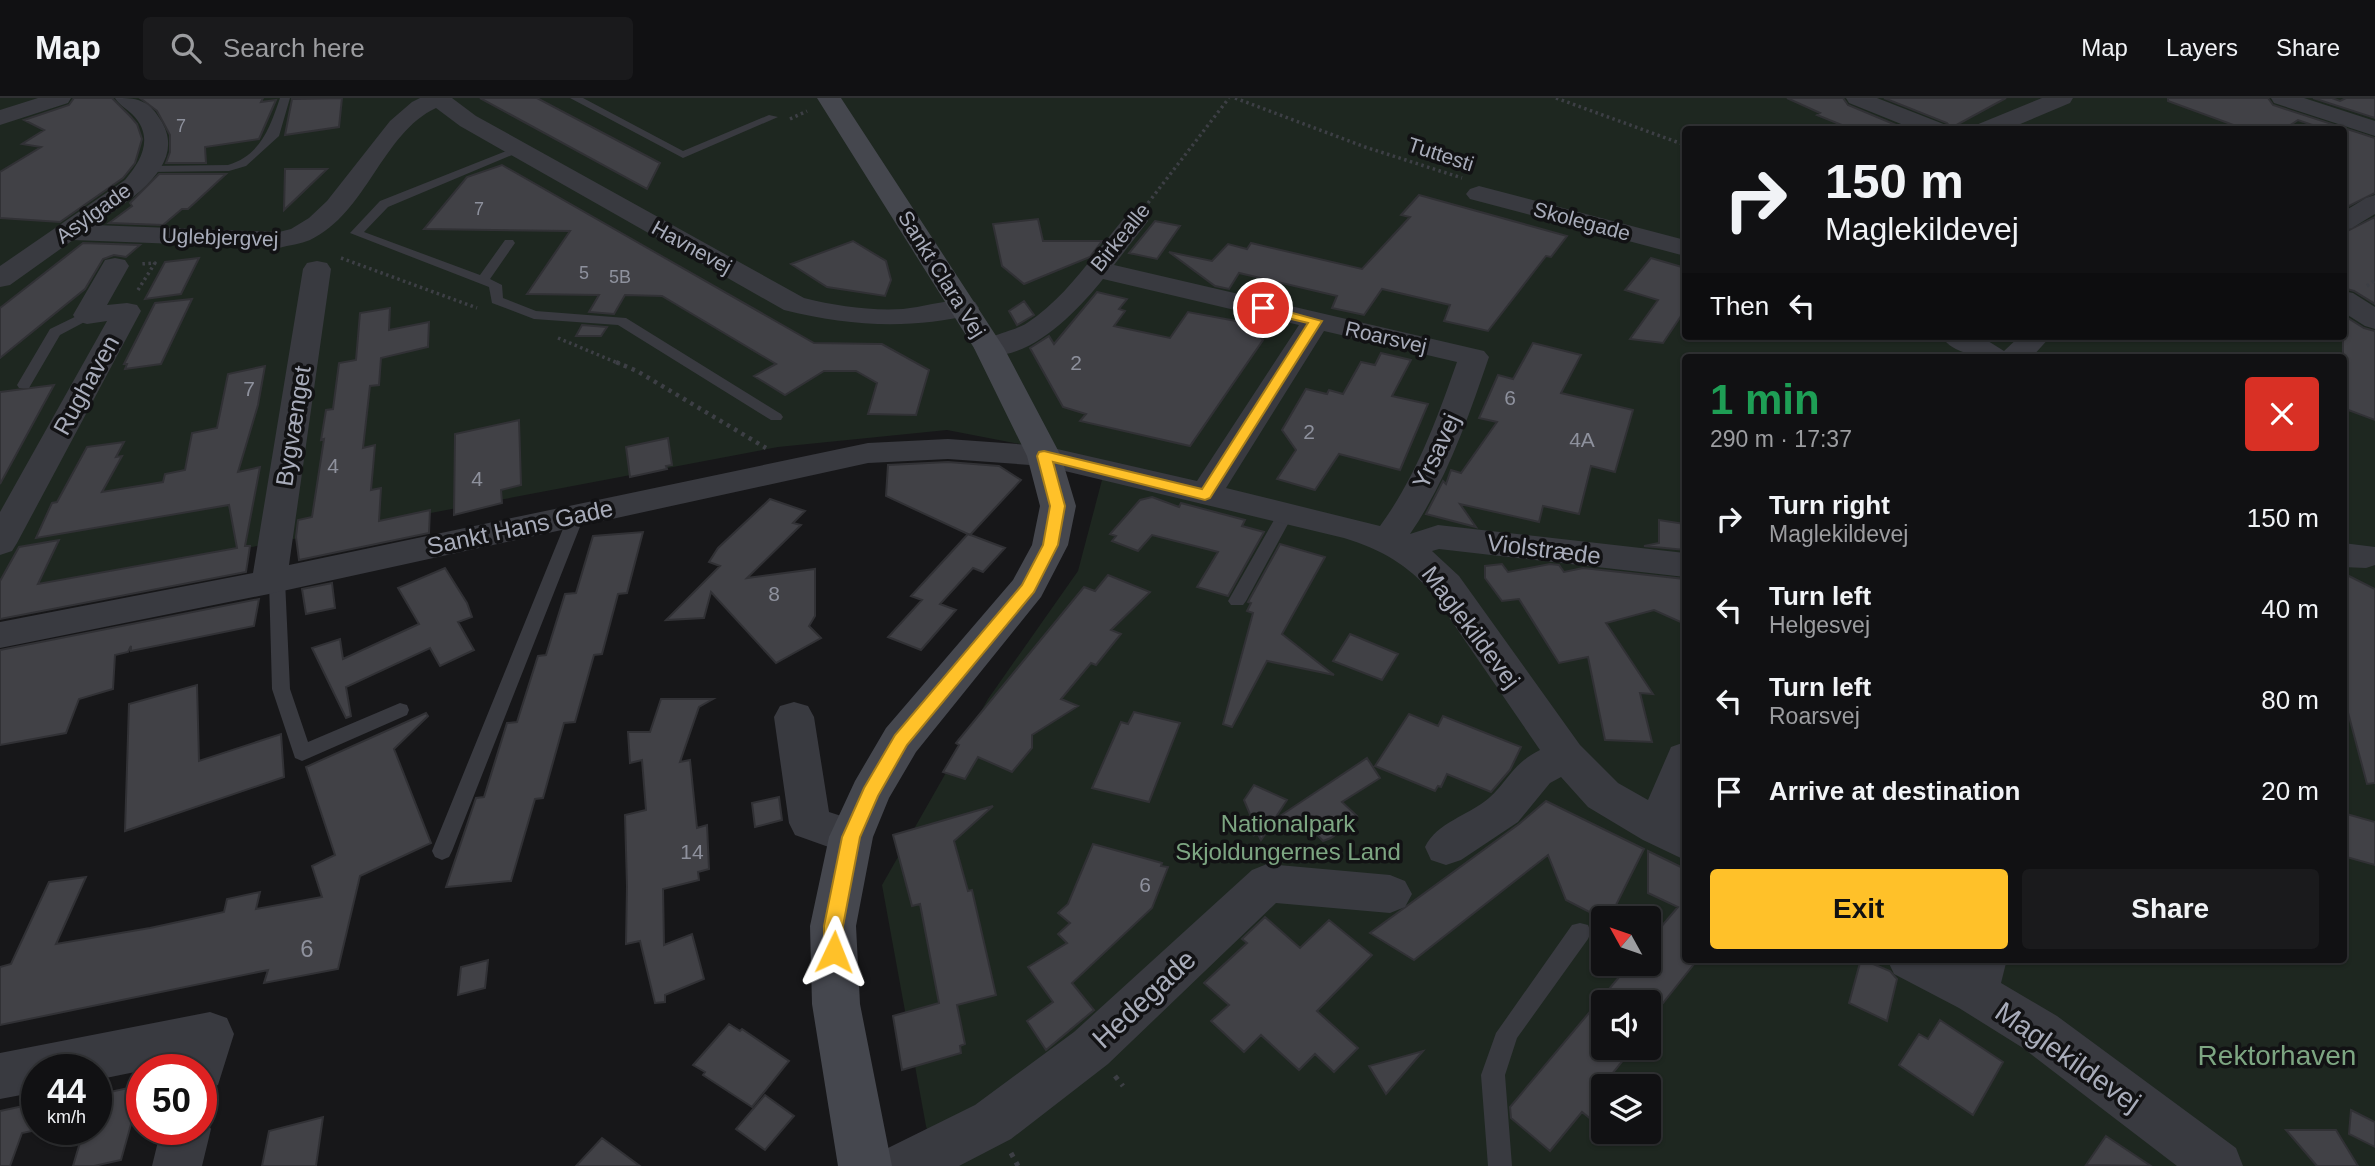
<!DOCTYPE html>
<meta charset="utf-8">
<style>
:root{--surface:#111113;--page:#1a1a1c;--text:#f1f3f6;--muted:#9c9da0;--line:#303133;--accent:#ffc129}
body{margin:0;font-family:Arial,sans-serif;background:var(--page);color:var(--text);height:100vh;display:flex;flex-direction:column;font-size:26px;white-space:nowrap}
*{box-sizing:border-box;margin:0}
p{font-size:23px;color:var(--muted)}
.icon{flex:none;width:38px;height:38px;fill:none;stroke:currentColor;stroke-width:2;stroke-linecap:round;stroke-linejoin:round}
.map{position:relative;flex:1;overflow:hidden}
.side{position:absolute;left:1682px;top:256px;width:665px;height:609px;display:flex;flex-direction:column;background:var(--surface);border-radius:7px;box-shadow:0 2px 5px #0004,0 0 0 2px var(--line)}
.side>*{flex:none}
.banner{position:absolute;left:1682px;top:28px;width:665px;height:214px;border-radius:7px;box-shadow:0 2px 5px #0004,0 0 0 2px var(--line);background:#111113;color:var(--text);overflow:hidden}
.needle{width:46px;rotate:310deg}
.tools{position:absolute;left:1591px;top:808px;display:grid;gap:14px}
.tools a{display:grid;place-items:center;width:70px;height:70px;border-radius:7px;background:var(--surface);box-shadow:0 2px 5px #0004,0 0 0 2px var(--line);font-size:35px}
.speed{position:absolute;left:21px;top:956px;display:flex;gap:14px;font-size:35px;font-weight:700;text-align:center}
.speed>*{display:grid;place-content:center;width:91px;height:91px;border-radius:50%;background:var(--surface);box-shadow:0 2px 5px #0004,0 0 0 2px var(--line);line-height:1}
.speed small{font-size:18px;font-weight:400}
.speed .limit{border:10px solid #d22;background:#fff;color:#111}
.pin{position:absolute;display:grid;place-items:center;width:60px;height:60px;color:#fff;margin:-30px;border:4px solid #fff;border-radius:50%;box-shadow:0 2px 7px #0007}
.me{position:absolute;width:77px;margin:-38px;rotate:2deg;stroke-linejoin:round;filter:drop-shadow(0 0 5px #0008)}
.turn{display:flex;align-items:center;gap:24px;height:147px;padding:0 28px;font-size:32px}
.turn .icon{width:91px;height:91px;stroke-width:2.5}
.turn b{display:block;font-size:49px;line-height:60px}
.then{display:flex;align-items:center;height:66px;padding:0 28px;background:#0003;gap:14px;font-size:26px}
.round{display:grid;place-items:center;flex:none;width:74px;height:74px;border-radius:7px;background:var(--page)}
.overview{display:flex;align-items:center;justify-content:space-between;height:119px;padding:0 28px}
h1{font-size:42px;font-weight:700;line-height:52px;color:#1e9e55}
.button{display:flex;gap:14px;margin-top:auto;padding:14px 28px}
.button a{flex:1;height:80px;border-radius:7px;background:var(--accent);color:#111;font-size:28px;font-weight:700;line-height:80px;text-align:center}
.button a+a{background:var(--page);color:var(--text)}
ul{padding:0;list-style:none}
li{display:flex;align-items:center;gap:21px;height:91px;padding:0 28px}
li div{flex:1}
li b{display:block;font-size:26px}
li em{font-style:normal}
header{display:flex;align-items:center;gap:42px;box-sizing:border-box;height:98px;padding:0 35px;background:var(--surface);border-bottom:2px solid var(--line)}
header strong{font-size:33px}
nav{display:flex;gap:38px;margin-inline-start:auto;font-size:24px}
.search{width:490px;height:63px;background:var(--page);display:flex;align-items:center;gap:18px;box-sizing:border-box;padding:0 24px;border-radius:7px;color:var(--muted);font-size:26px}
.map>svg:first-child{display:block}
</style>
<header>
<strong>Map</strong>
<div class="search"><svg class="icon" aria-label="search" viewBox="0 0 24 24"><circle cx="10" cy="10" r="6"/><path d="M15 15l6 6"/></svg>Search here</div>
<nav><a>Map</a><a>Layers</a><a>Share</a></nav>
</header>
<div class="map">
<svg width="2375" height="1068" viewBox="0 0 2375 1068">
<rect width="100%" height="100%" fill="#171719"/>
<path fill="#1e2720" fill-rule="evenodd" d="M0 0H2375V1068H938L926 1028 882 787 988 601 1078 473 1107 363 947 332 778 349 73 483 0 494ZM1685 32H2343V238H1685ZM1685 259H2343V861H1685ZM1603 821H1648V866H1603ZM1603 905H1648V950H1603ZM1603 989H1648V1034H1603Z"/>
<path fill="#414146" stroke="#313135" stroke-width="2" d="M74 0H112L130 18 137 26 142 41 135 65 123 80 60 124 0 120V74L41 49 22 46 44 32 24 22 69 7Z
M140 0H263L261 4 276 2 259 41 205 49 206 65H166L170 54V37L157 13Z
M342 0 339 29 285 37 292 1Z
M480 0H537L660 65 647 91Z
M1787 0H1843L1848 7 1908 32H1854L1817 17 1820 15Z
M1884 0H2006L1951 30 1947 25Z
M2168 0H2268L2273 7 2375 40V95L2343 111V32H2327L2298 22 2283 32H2247L2168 3Z
M2313 0H2332L2340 3 2346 0H2375V20Z
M502 67 814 245 882 246 929 272 916 317 868 316 877 285 856 273H824L785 297 754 278 776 266 662 198 625 197 614 216 589 214 599 197 527 196 570 133 424 131 467 79Z
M285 71H327L284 112Z
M159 76H226L188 111H182L163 127 109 125 132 108 130 105Z
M1419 97 1567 138 1551 159 1546 158 1488 233 1444 223 1450 207 1382 191 1364 217 1332 210 1337 198 1239 175 1229 191 1215 188 1169 154 1212 163 1228 146 1247 151 1251 145 1362 171 1410 119 1401 117Z
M2375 119V206L2354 193 2343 190V135Z
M1038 121 1043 143H1102L1090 159 1024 186 1002 168 993 126Z
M1155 123 1180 128 1157 161 1129 155Z
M853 143 886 163 891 182 885 198 827 189 791 166Z
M83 145 140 147 126 159 114 157 103 161 85 191 0 260V210Z
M199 160 181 196 145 201 165 164Z
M1651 160 1682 169 1685 164V212L1663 245 1630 241 1658 202 1625 192Z
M1097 194 1127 201 1119 211 1125 213 1114 228 1170 240 1188 214 1247 225 1253 232 1264 235 1261 240 1263 242 1190 348 1080 323 1086 316 1063 309 1030 250 1049 238 1054 246Z
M192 201 161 266 125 271 127 266H124L155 205Z
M1024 203 1034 217 1017 227 1009 213Z
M390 210 389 232 429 224 428 249 381 260 379 287 370 288 363 350 375 347 371 392 381 390 379 423 430 412 429 435 299 462 296 439 298 422 312 419 324 341 321 342 326 312 333 311 339 265 356 262 360 215Z
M2343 217 2364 230 2375 233V322L2343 310Z
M582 227 607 229 601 238H576Z
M1533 245 1581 257 1561 295 1633 312 1615 374 1591 368 1579 416 1543 408 1539 424 1460 406 1476 429 1426 416 1443 383 1446 386 1451 372 1461 375 1497 324 1479 320 1498 277 1513 281Z
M1381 255 1411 262 1392 298 1428 306 1400 372 1339 356 1315 392 1277 381 1296 352 1282 332 1306 291 1327 296 1329 292 1343 296 1361 264 1375 267Z
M265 268 258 307 238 374 260 369 245 448H250L246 474 0 521V483L19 449 59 442 38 486 237 450 229 407 36 440 52 405 57 404 87 349 124 344 116 359 122 358 102 394 163 384 165 376 185 372 192 335 217 330 228 276Z
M54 287 0 386V294Z
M519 322 521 387 501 392 502 405 454 417 455 336Z
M668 340 672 367 666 368 667 371 630 379 626 349Z
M948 364 999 368 1021 382 970 437 886 398 888 367Z
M1152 399 1179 409 1181 405 1245 422 1242 428 1264 434 1228 498 1197 489 1218 454 1152 437 1138 453 1112 443 1116 438 1110 436 1140 402Z
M770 401 805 413 793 425 801 427 747 480 815 471V518L809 528 821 540 776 565 711 494 704 520 666 522 720 468 709 464 718 450Z
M1659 422 1685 426V452L1644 448 1659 445Z
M643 434 627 495 618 496 602 556 594 557 575 624 564 625 543 700 535 701 511 783 446 789 476 700 484 699 507 625 517 624 538 558 546 557 565 496 576 495 593 438Z
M968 436 1005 450 983 474 973 470 940 506 956 512 921 552 888 539 922 502 911 498Z
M1280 446 1325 459 1282 536 1334 577 1267 563 1232 629 1223 626 1253 515 1247 513 1251 505 1248 504Z
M1502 466 1508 474 1550 466 1559 467 1564 474 1583 470 1685 481V526L1654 512 1606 525 1653 596 1640 595 1652 644 1605 642 1588 559 1559 565 1519 501 1502 503 1485 480V468Z
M445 470 467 505 472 519 458 524 474 552 440 568 430 550 346 589 351 618 346 620 312 550 340 541 343 561 419 526 398 490Z
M2343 475 2375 491V685L2367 686 2346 607 2343 606Z
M1108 477 1150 494 1111 532 1121 536 1096 567 1091 565 1061 601 1078 608 1032 637V650L1012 674 978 659 965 681 943 674 959 647 956 645 1084 489 1095 493Z
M332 485 335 510 306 516 302 491Z
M259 501 254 528 131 553V548L128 554 115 557 113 591 79 601 66 635 0 647V552Z
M1350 536 1398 556 1382 582 1333 563Z
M197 587 199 663 281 636 284 679 125 733 129 606Z
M661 601H713L699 609 680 664 690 662 697 730 707 727 709 771 698 774 699 782 663 791 664 847 692 836 704 881 665 897V904L655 905 640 843 626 846 627 788 625 717 646 712 642 662 630 665 628 634H650Z
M1134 614 1180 625 1149 704 1092 690 1121 624 1128 626Z
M426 615 428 618 394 651 431 745 360 778 338 871 264 885 268 872 0 927V869L11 866 49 784 86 779 56 846 150 830 224 814 227 801 260 794 256 811 322 799 312 768 335 757 306 669Z
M1409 616 1438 628 1443 618 1521 649 1510 672 1491 694 1447 676 1441 689 1438 688 1435 693 1375 668Z
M1367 660 1380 680 1342 704 1357 718 1351 722 1353 724 1331 740 1323 743 1307 726 1292 736 1287 729 1266 735 1261 742 1258 736 1255 737 1257 733 1244 702 1254 687 1287 702 1274 722Z
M779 699 782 722 755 729 752 705Z
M1546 703 1644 751 1609 821H1603L1566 802 1548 757 1414 862 1370 835 1519 726Z
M993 708 954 743 968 793 972 792 996 897 957 907 965 946 960 948 961 955 902 972 893 918 939 905 920 806 912 808 893 737Z
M2343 715 2375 724V767L2343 758Z
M1093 746 1162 765 1161 768 1168 769 1152 810 1072 885 1094 912 1046 952 1027 923 1053 904 1028 869 1067 845 1058 836 1070 825 1058 815 1068 806Z
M1648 753 1685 771V861H1698L1663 905H1603V950H1633L1603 987V1031L1582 1014 1550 1053 1511 1020 1510 1009 1630 866H1648V844L1678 809 1648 795Z
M1265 819 1300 850 1329 822 1372 857 1317 913 1358 950 1334 974 1315 956 1299 972 1261 937 1244 954 1211 923 1229 907 1204 885 1247 845 1242 841Z
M1861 861 1890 873 1897 881 1887 923 1849 905Z
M488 862 485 890 458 897 461 869Z
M1940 922 2003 964 1973 1017 1899 967 1919 936 1928 941Z
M729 926 740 933 742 931 789 963 752 1009 703 977 705 974 693 967Z
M1423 953 1386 996 1369 968Z
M142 987 121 1062 94 1068H73L84 1031H96V997Z
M765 997 794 1018 765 1052 736 1031Z
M37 1005V1032L22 1035 10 1068H0V1013Z
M2351 1012 2375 1024V1049L2349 1036Z
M323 1019 316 1068H262L269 1033Z
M2286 1032H2336L2358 1068H2317Z
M2106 1038 2151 1068 2086 1067Z
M602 1040 640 1068H576Z"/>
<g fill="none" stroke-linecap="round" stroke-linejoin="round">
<path stroke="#3d3f45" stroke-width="3.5" stroke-dasharray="2.5 3.5" stroke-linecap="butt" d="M1235 0 1365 49 1462 80
M1556 0 1685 47
M790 21 807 13
M1148 105 1229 0
M341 160 477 210
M2367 188 2375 182
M138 192 155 165 140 166
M558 240 620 266"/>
<path stroke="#3d3f45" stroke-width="4.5" stroke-dasharray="3.5 5" stroke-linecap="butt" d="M616 264 637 273 766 350"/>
<path stroke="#3d3f45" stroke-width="5" stroke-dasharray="4.5 6" stroke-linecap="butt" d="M1115 978 1123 988
M1011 1055 1018 1068"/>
<path fill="#393a40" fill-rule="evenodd" d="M280 0H290L279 38 246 68 229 73 148 74 142 71 148 68 228 67C261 57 270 29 280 0Z
M570 0H583L683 53 769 17 778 19 683 60Z
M514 50 524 52 388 109 364 134 480 177 505 142H513L515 145 490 181 502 187 503 200 536 213 626 220 781 316 783 319 781 322H771L618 227 534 221 492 205 489 189 350 135 380 103Z
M87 213 94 217 92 220 60 237 29 290H19L17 287 50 231Z
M1286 410 1294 415 1246 503 1243 507H1231L1228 503 1278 415Z
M577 411 585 416 452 753 449 759 442 762 435 759 432 753 569 416Z
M277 476 285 482 290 591 308 644 400 605 407 607 409 612 407 617 309 660 302 663 295 660 272 591 269 482Z
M1580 825 1588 827 1591 834 1588 841 1517 940 1505 977 1512 1068H1488L1481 977 1496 935 1572 827Z"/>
<path fill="#393a40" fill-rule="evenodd" d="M38 0H71L68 5 0 27V12Z
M115 0C136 0 148 1 160 21 191 68 126 104 94 127L279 134 291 131 309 120 327 103 390 23 412 4 420 0H452L476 18 804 200C836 208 870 213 903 211 926 209 953 199 975 204L979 210 975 216C909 232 849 228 784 212L460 28 436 10C382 35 367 115 310 142 301 146 289 147 279 150L73 142 10 187 0 189V168L125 82C143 61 154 38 132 16 126 10 119 7 115 0Z
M1846 0H1877L1946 27 1949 32H1916L1849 5Z
M2042 0H2073L2070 5 2006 32H1973L1976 27Z
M2271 0H2304L2375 23V38L2274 5Z
M1479 88 1685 142V158L1470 101 1466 96 1470 91Z
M2375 97V116L2352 130 2343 133V114L2366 100Z
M1135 115 1144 118 1148 123 1114 167 1484 253 1489 259C1468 320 1447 382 1410 436L1438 427 1685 455V479L1439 451 1432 453 1459 478 1580 647 1618 685 1648 702 1671 649 1685 644V713L1682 721 1685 723V762L1643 742 1588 709 1561 679 1550 685 1518 724 1461 762 1446 767 1431 762 1425 749C1437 724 1468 718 1489 700 1510 681 1511 667 1540 652L1433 496C1407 466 1382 452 1344 440L1044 368 948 361 868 365 269 496 0 550V524L253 475 303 171 307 165 317 163 327 165 331 171 289 467 868 345 948 341 1044 348 1197 383 1299 227 1103 181C1077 214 1025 268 979 256L974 250C982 238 1013 234 1027 225 1068 198 1095 154 1126 118ZM1324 233 1457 264C1437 321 1416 379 1380 428L1226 390Z
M115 160 125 162 129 168 107 207 127 205 137 207 141 213 17 445 12 453 0 457V414L107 223 87 226 77 223 73 217 105 162Z
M2343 193 2353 195 2375 209V231L2365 228 2343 214Z
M1941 238H1980L2004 253 2020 238H2051L2032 259C2004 259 1958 264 1941 238Z
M2343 445 2375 449V467L2366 470 2343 469Z
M794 604 808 608 814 619 829 714 866 726 872 739 866 752 851 757 795 737 789 725 774 619 780 608Z
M1267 766 1390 777 1405 783 1412 796 1405 809 1390 815 1276 805 1108 966 1011 1041 959 1068H881L888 1050 975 1007 1074 934 1252 772Z
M1887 861H1954L1960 864 1961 861H2007L2001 885 2057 918 2236 1050 2243 1068H2177L2023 950 1959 910 1894 876Z
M210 914 227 920 234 936 218 987 201 994V971H177L179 965 96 982V971H37V994L0 1001V955Z
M201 1012 211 1031 202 1068H152L161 1031H201Z"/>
<path fill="#45474e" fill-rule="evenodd" d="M817 0H841L1004 250 1061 358 1076 408 1068 447 1041 499 916 654 889 700 873 739 856 828 860 906 892 1068H838L812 906 810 828 829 739 855 683 886 630 1013 482 1032 447 1040 408 1027 358 974 250Z"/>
</g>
<path fill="#ffc129" stroke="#a67d1b" stroke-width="2" d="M1263 207 1322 223 1210 400 1205 402 1053 364 1065 408 1058 447 1034 494 907 647 878 698 860 739 843 828 844 854 841 860 834 863 827 860 824 854V828L842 739 864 690 895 637 1022 487 1043 447 1050 408 1037 358 1039 354 1044 353 1202 391 1308 225 1258 213V208Z"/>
<g text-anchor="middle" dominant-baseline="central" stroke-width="7" stroke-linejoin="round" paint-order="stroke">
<g font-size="18" fill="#8e919d">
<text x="181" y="28">7</text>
<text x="479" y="111">7</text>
<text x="584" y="175">5</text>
<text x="620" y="179">5B</text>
</g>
<g font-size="21" fill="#a8acba" stroke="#121214">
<text transform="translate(1441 56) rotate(18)">Tuttesti</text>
<text transform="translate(93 115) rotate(-36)">Asylgade</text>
<text transform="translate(1582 123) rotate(15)">Skolegade</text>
<text transform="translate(220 139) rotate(2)">Uglebjergvej</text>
<text transform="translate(1120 139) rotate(-51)">Birkealle</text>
<text transform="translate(692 149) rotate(29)">Havnevej</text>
<text transform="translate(942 176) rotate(58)">Sankt Clara Vej</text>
<text transform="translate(1386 239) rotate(13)">Roarsvej</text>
</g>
<g font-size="21" fill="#8e919d">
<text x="1076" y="264">2</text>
<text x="249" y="290">7</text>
<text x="1510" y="299">6</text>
<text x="1309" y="333">2</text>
<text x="1582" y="341">4A</text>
<text x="333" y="367">4</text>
<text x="477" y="380">4</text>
<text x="774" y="495">8</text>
<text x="692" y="753">14</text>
<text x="1145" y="786">6</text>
</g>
<g font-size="24" fill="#a8acba" stroke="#121214">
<text transform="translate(86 287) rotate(-61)">Rughaven</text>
<text transform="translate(293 328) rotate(-81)">Bygvænget</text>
<text transform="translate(1436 353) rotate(-65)">Yrsavej</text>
<text transform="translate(520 429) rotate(-12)">Sankt Hans Gade</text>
<text transform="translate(1544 451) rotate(7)">Violstræde</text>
<text transform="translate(1471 529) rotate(53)">Maglekildevej</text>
</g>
<g font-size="24" fill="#7da682" stroke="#121214">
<text x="1288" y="725">Nationalpark<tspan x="1288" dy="28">Skjoldungernes Land</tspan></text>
</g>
<g font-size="24" fill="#8e919d">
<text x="307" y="850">6</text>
</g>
<g font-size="28" fill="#a8acba" stroke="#121214">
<text transform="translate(1144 901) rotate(-43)">Hedegade</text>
<text transform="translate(2068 959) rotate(35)">Maglekildevej</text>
</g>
<g font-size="28" fill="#7da682" stroke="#121214">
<text x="2277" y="957">Rektorhaven</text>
</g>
</g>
</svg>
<div class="tools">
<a><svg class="needle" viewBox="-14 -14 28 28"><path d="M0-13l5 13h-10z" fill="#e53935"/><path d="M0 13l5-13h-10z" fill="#9c9da0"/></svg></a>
<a><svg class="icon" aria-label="sound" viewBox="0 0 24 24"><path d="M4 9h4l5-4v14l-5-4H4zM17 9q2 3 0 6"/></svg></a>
<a><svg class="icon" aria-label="layers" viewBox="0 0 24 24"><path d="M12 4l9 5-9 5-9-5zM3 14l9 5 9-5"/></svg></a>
</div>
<div class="speed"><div>44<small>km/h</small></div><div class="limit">50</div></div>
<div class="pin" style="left:1263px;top:210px;background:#d93025"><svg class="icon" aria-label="arrive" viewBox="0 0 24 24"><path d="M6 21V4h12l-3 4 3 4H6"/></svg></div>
<svg class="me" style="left:834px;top:854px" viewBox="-20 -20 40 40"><path d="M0-17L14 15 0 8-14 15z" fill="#ffc129" stroke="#fff" stroke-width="4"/></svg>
<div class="banner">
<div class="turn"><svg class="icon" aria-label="right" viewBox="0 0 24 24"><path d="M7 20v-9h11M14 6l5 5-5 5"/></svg><div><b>150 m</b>Maglekildevej</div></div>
<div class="then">Then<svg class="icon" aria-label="left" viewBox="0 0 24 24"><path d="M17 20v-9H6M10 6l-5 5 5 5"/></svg></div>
</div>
<section class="side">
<div class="overview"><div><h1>1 min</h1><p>290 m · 17:37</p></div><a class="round" style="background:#d93025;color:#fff"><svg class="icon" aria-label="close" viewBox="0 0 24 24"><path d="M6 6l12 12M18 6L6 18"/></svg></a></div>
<ul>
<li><svg class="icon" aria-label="right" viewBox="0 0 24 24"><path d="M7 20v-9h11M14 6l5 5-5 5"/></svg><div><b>Turn right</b><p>Maglekildevej</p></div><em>150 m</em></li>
<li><svg class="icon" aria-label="left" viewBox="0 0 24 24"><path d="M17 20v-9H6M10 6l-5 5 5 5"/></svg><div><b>Turn left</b><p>Helgesvej</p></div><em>40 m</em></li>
<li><svg class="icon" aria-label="left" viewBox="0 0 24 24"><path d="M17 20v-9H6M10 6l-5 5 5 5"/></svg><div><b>Turn left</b><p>Roarsvej</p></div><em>80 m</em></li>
<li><svg class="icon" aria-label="arrive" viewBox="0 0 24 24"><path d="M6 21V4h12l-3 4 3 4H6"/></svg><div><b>Arrive at destination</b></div><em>20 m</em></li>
</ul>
<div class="button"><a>Exit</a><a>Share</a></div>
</section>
</div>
